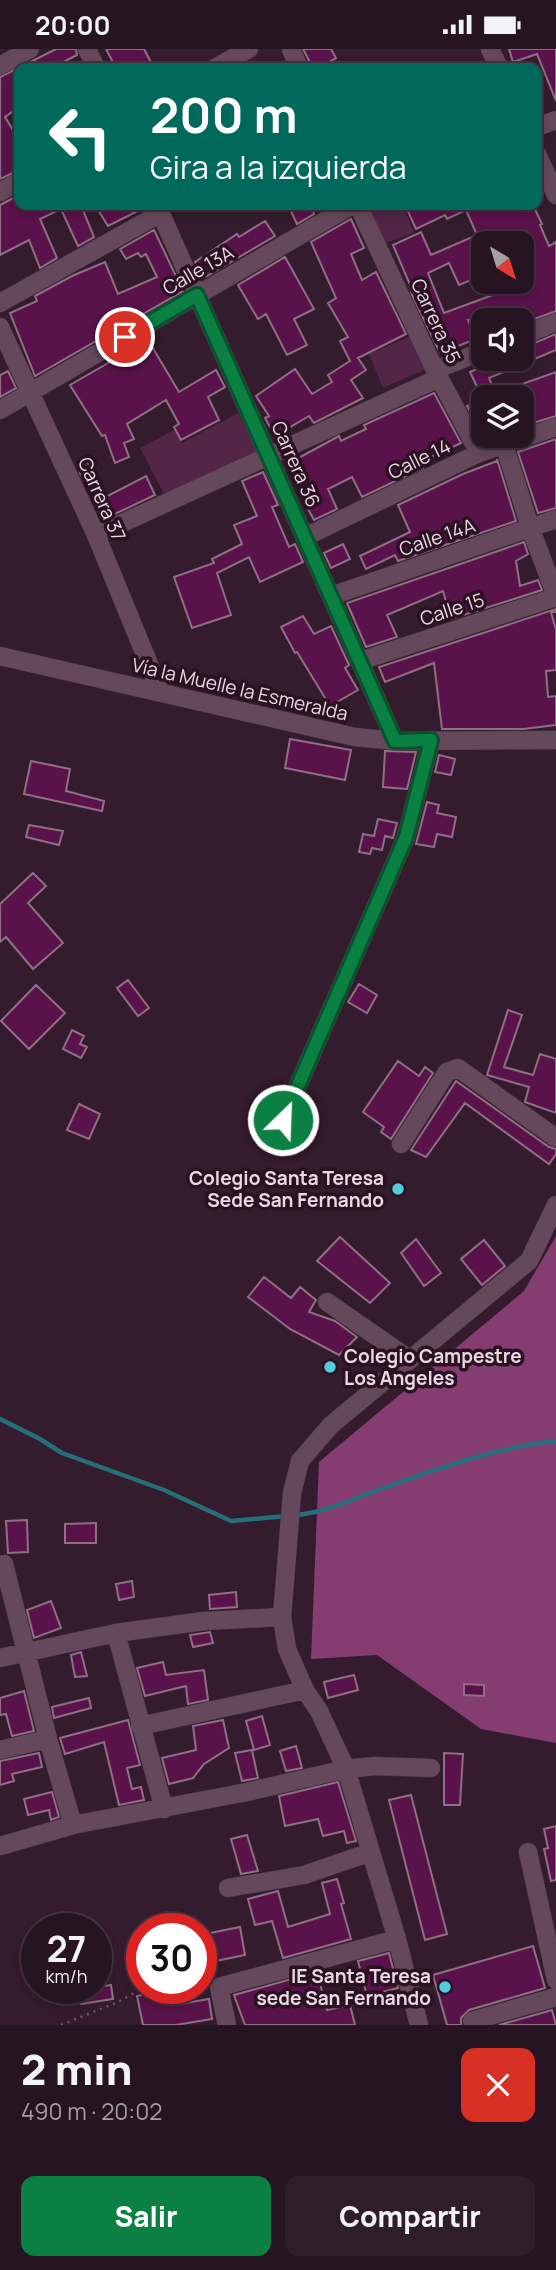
<!DOCTYPE html>
<html lang="es">
<meta charset="utf-8">
<style>
:root{--surface:#271422;--page:#2f1d2a;--text:#f1f3f6;--muted:#a49ea5;--line:#433340;--accent:#0b8043}
body{margin:0;font-family:Manrope,sans-serif;background:var(--page);color:var(--text);height:100vh;display:flex;flex-direction:column;font-size:26px;white-space:nowrap}
*{box-sizing:border-box;margin:0}
p{font-size:23px;color:var(--muted)}
.icon{flex:none;width:38px;height:38px;fill:none;stroke:currentColor;stroke-width:2;stroke-linecap:round;stroke-linejoin:round}
.map{position:relative;height:1976px;overflow:hidden}
.drawer{display:flex;flex-direction:column;background:var(--surface);flex:1}
.drawer>*{flex:none}
.guide{position:absolute;left:14px;top:14px;width:528px;height:147px;border-radius:14px;box-shadow:0 4px 10px #0003,0 0 0 2px var(--line);background:#00695c;color:#fff;overflow:hidden}
.needle{width:46px;rotate:142deg}
.buttons{position:absolute;left:471px;top:182px;display:grid;gap:14px}
.buttons a{display:grid;place-items:center;width:63px;height:63px;border-radius:14px;background:var(--surface);box-shadow:0 4px 10px #0003,0 0 0 2px var(--line);font-size:35px}
.speed{position:absolute;left:21px;top:1864px;display:flex;gap:14px;font-size:35px;font-weight:700;text-align:center}
.speed>*{display:grid;place-content:center;width:91px;height:91px;border-radius:50%;background:var(--surface);box-shadow:0 4px 10px #0003,0 0 0 2px var(--line);line-height:1}
.speed small{font-size:18px;font-weight:400}
.speed .limit{border:10px solid #d22;background:#fff;color:#111}
.pin{position:absolute;display:grid;place-items:center;width:60px;height:60px;color:#fff;margin:-30px;border:4px solid #fff;border-radius:50%;box-shadow:0 2px 7px #0007}
.me{position:absolute;width:77px;margin:-38px;rotate:24deg;stroke-linejoin:round;filter:drop-shadow(0 0 5px #0008)}
.turn{display:flex;align-items:center;gap:24px;height:147px;padding:0 21px;font-size:32px}
.turn .icon{width:91px;height:91px;stroke-width:2.5}
.turn b{display:block;font-size:49px;line-height:60px}
.round{display:grid;place-items:center;flex:none;width:74px;height:74px;border-radius:14px;background:var(--page)}
.summary{display:flex;align-items:center;justify-content:space-between;height:119px;padding:0 21px}
h1{font-size:42px;font-weight:800;line-height:52px}
.button{display:flex;gap:14px;margin-top:auto;padding:14px 21px}
.button a{flex:1;height:80px;border-radius:14px;background:var(--accent);color:#fff;font-size:28px;font-weight:800;line-height:80px;text-align:center}
.button a+a{background:var(--page);color:var(--text)}
.status{display:flex;justify-content:space-between;align-items:center;height:49px;padding:0 35px;background:var(--surface);direction:ltr}
.status svg{height:19px;fill:currentColor}
.map>svg:first-child{display:block}
</style>
<div class="status"><b>20:00</b><svg viewBox="0 0 49 12"><path d="M0 12V9h3v3zM5 12V6h3v6zM10 12V3h3v9zM15 12V0h3v12zM26 1h20v11H26zM47 4h2v5h-2z"/></svg></div>
<div class="map">
<svg width="556" height="1976" viewBox="0 0 556 1976">
<rect width="100%" height="100%" fill="#341b2d"/>
<path fill="#532546" d="M371 156H403L414 184 385 194 369 157Z
M413 286 428 319 383 339 369 305Z
M238 364 258 403 167 451 140 399 174 381 182 394Z"/>
<path fill="#853c71" d="M556 1187V1694L481 1680 377 1606 311 1610 319 1413 524 1242Z"/>
<g fill="none" stroke-linecap="round" stroke-linejoin="round">
<path stroke="#256f7b" stroke-width="4.5" d="M0 1370 40 1390 62 1404 164 1441 231 1472 286 1467
M295 1466C325 1464 355 1449 383 1439 439 1419 497 1398 556 1392"/>
</g>
<path fill="#5a124a" stroke="#8e6f83" stroke-width="2" fill-rule="evenodd" d="M56 0H76L77 6 52 19H19V58L5 68 19 91V121L0 130V28Z
M106 0H144L152 15 142 19H116Z
M303 0H331L336 9 318 19H313Z
M509 0H556V52L537 5 513 13Z
M19 146V156H81L94 188 78 197 61 160 40 170 57 209 40 219 29 191 0 206V156Z
M95 156H146V158L108 177Z
M288 156H311L314 165 297 175Z
M405 156H533L542 175 540 176 549 197 556 193V262L524 274 523 271H468L476 290 440 304 412 246 410 238H411L393 196 421 183 431 206 477 186 466 161 447 170 445 166 416 180ZM494 193 522 194V233H505L509 240 444 264 428 224 449 214 459 236 483 226 473 203 483 198V194Z
M351 170 364 199 351 205 362 231 376 223 406 285 358 309 366 321 351 331 363 349 314 374 309 367 275 387 265 369 269 367 256 347 295 320 312 345 332 333 328 326 350 312 340 292 348 288 328 254 336 249 311 193Z
M265 172 275 187 202 230 195 213 237 185 239 188Z
M154 181 183 242 35 327 10 264 37 252 35 247 72 227 105 213 118 245 157 228 146 205 141 208 138 204 126 210 120 200Z
M285 208 314 260 294 270 307 296 287 306 266 265 258 270 238 236Z
M556 285V301L489 329 497 348H482L470 323 499 310H532L527 297Z
M148 291 179 343 216 321 225 338 208 348 219 371 181 391 174 378 179 375 166 351 127 375 134 390 124 394 129 408 115 414 105 386 102 387 70 336Z
M8 322 16 339 0 348V326Z
M556 323V367L533 374 519 336Z
M434 344 461 394 420 413 423 419 362 448 352 428 328 440 337 460 314 471 308 460 312 459 291 413 339 387 341 392 366 380 364 376Z
M483 351V376L478 378 467 357Z
M556 390V459L538 464 518 403Z
M497 410 516 472 398 512 395 506 366 520 360 507 410 483 398 456 463 425 497 412Z
M87 412 94 426 83 431 77 417Z
M263 423 278 456 272 458 289 498 295 495 303 513 260 533 249 508 217 524 231 566 192 579 174 528 214 514 212 510 242 495 234 476 257 467 242 432Z
M146 427 155 446 102 471 94 454Z
M524 493 528 505 516 512 520 537 538 531 542 541 451 570 443 542 387 566 397 588 366 598 347 554Z
M343 495 350 510 331 519 324 504Z
M556 560V563H551L556 581V621L546 622 548 648 556 647V676L523 680H442L434 614 385 633 379 618Z
M303 567 314 585 331 577 349 616 345 619 358 641 330 657 297 603 295 604 281 578Z
M290 690 351 701 345 731 285 719Z
M385 702 416 703 407 740 383 738Z
M439 706 455 710 451 726 435 723Z
M31 712 70 720 66 742 104 752 102 762 24 745Z
M427 753 439 756 437 764 456 768 452 788 437 785 434 798 416 795Z
M378 770 397 774 393 789 385 787 382 801 372 799 370 805 359 803 363 785 374 787Z
M29 776 63 782 59 796 26 788Z
M33 824 46 837 28 854 63 894 33 920 6 888 0 893V855Z
M128 931 149 959 138 967 117 939Z
M359 935 377 946 367 964 348 953Z
M36 936 65 964 29 1000 1 972Z
M508 961 522 966 504 1018 533 1026 540 1005 556 1010V1064L525 1053 529 1038 487 1026Z
M72 981 84 987 80 995 87 998 81 1009 63 1000Z
M398 1012 419 1027 425 1018 433 1024 391 1090 381 1083 384 1078 363 1063Z
M456 1032 549 1098 556 1100V1105L549 1115 465 1054 426 1108 411 1101Z
M79 1055 100 1065 89 1090 67 1081Z
M340 1188 390 1234 370 1254 317 1212Z
M416 1190 441 1224 424 1237 401 1204Z
M484 1191 505 1217 482 1236 461 1210Z
M264 1228 291 1249 300 1238 316 1251 309 1263 335 1272 357 1288 339 1306 290 1280 248 1248Z
M27 1471 28 1503 8 1504 6 1472Z
M96 1474V1494H65V1475Z
M132 1532 134 1548 119 1551 116 1535Z
M236 1543 237 1558 210 1560 209 1546Z
M51 1552 61 1579 34 1589 27 1561Z
M210 1583 213 1594 193 1598 190 1586Z
M81 1603 87 1627 75 1628 71 1606Z
M163 1613 166 1626 204 1621 208 1651 188 1655 186 1637 145 1647 137 1619Z
M354 1626 358 1641 328 1649 324 1633Z
M464 1635 484 1636V1647L464 1646Z
M24 1642 34 1682 12 1687 6 1665 0 1666V1649Z
M89 1649 91 1659 54 1669 52 1658Z
M262 1667 270 1696 254 1701 246 1672Z
M128 1671 140 1716 127 1719 132 1740 141 1738 144 1751 119 1756 104 1693 65 1705 60 1689Z
M223 1671 229 1699 204 1715 193 1729 169 1735 162 1709 196 1701 193 1677Z
M296 1697 302 1719 286 1722 280 1702Z
M252 1701 258 1729 242 1732 235 1704Z
M39 1704 42 1718 12 1725 14 1732 0 1736V1712Z
M444 1704 463 1705 460 1756H444Z
M338 1733 356 1792 347 1794 344 1782 323 1787 318 1770 285 1777 279 1747Z
M52 1743 59 1768 51 1771 49 1761 28 1766 24 1750Z
M411 1746 447 1885 425 1891 389 1751Z
M556 1777V1831L551 1832 544 1800 548 1799 544 1780Z
M247 1786 258 1822 241 1825 231 1790Z
M337 1830 344 1854 341 1855 351 1890 283 1909 272 1872 255 1876 248 1850 278 1842 288 1878 330 1865 322 1834Z
M240 1878 245 1906 211 1913 205 1885Z
M533 1897 545 1939 469 1961 461 1969V1976H447L433 1926Z
M389 1904 398 1939 367 1947 358 1912Z
M317 1923 327 1961 350 1956 355 1976H245L234 1946Z
M111 1936 113 1950 81 1955 79 1940Z
M171 1940 174 1956 209 1950 212 1970 176 1976H143L137 1947Z
M552 1961 556 1976H499Z"/>
<g fill="none" stroke-linecap="round" stroke-linejoin="round">
<defs>
<path id="minor" d="M87 0 96 19
M291 0 299 19
M490 0 499 19
M0 17 30 0
M215 19 249 0
M537 78 556 71
M537 105 556 146
M0 143 19 132
M157 156 395 692
M358 156 435 321 479 404
M0 254 161 164
M0 278 96 486 160 642
M522 287 556 273
M435 321 483 302
M0 361 352 156
M504 395 530 478 556 547
M96 486 439 329
M305 488 479 404 556 378
M331 547 556 470
M0 607 355 688 395 692 556 691
M360 612 556 548
M283 1071 406 788 431 691
M401 1095 447 1023 458 1019 556 1089
M327 1253 409 1310
M0 1516 4 1515 48 1690 73 1776
M116 1584 164 1760
M0 1609 116 1584 204 1572 282 1568
M140 1677 305 1641
M0 1701 48 1690
M0 1797 73 1776 247 1743 346 1720 375 1717 431 1719
M528 1803 556 1931
M228 1839 304 1826 371 1803
M472 1972 556 1948
M227 1976 219 1938 397 1890
M419 1976 397 1890 346 1720 319 1662 305 1641 287 1600 282 1568 292 1444 300 1412 331 1376 529 1212 556 1156"/>
</defs>
<use href="#minor" stroke="#4d3846" stroke-width="19"/>
<path stroke="#6b5464" stroke-width="2.5" stroke-dasharray="2 5" stroke-linecap="butt" d="M61 1976 118 1953 143 1939"/>
<use href="#minor" stroke="#65485b" stroke-width="18"/>
</g>
<g fill="none" stroke-linecap="round" stroke-linejoin="round">
<defs>
<path id="route" d="M125 288 197 246 395 692 431 691 406 788 283 1071"/>
</defs>
<use href="#route" stroke="#07532c" stroke-width="18"/>
<use href="#route" stroke="#0b8043" stroke-width="12"/>
</g>
<g fill="#54cade" stroke="#2a1223" stroke-width="2.5">
<circle cx="398" cy="1140" r="7"/>
<circle cx="330" cy="1318" r="7"/>
<circle cx="445" cy="1938" r="7"/>
</g>
<g text-anchor="middle" dominant-baseline="central" stroke-width="7" stroke-linejoin="round" paint-order="stroke">
<g font-size="19" fill="#ead8e3" stroke="#2a1223">
<text transform="translate(198 221) rotate(-30)">Calle 13A</text>
<text transform="translate(436 272) rotate(65)">Carrera 35</text>
<text transform="translate(419 410) rotate(-26)">Calle 14</text>
<text transform="translate(296 415) rotate(66)">Carrera 36</text>
<text transform="translate(102 450) rotate(66)">Carrera 37</text>
<text transform="translate(437 488) rotate(-19)">Calle 14A</text>
<text transform="translate(452 560) rotate(-18)">Calle 15</text>
<text transform="translate(240 640) rotate(13)">Vía la Muelle la Esmeralda</text>
</g>
<g font-size="19" font-weight="bold" fill="#ead8e3" stroke="#2a1223" text-anchor="end">
<text x="384" y="1129">Colegio Santa Teresa<tspan x="384" dy="22">Sede San Fernando</tspan></text>
<text x="344" y="1307" text-anchor="start">Colegio Campestre<tspan x="344" dy="22">Los Angeles</tspan></text>
<text x="431" y="1927">IE Santa Teresa<tspan x="431" dy="22">sede San Fernando</tspan></text>
</g>
</g>
</svg>
<div class="buttons">
<a><svg class="needle" viewBox="-14 -14 28 28"><path d="M0-13l5 13h-10z" fill="#e53935"/><path d="M0 13l5-13h-10z" fill="#a49ea5"/></svg></a>
<a><svg class="icon" aria-label="sound" viewBox="0 0 24 24"><path d="M4 9h4l5-4v14l-5-4H4zM17 9q2 3 0 6"/></svg></a>
<a><svg class="icon" aria-label="layers" viewBox="0 0 24 24"><path d="M12 4l9 5-9 5-9-5zM3 14l9 5 9-5"/></svg></a>
</div>
<div class="speed"><div>27<small>km/h</small></div><div class="limit">30</div></div>
<div class="pin" style="left:125px;top:288px;background:#d93025"><svg class="icon" aria-label="arrive" viewBox="0 0 24 24"><path d="M6 21V4h12l-3 4 3 4H6"/></svg></div>
<svg class="me" style="left:283px;top:1071px" viewBox="-20 -20 40 40"><circle r="17" fill="#0b8043" stroke="#fff" stroke-width="3"/><path d="M0-11L8 9 0 5-8 9z" fill="#fff"/></svg>
<div class="guide">
<div class="turn"><svg class="icon" aria-label="left" viewBox="0 0 24 24"><path d="M17 20v-9H6M10 6l-5 5 5 5"/></svg><div><b>200 m</b>Gira a la izquierda</div></div>
</div>
</div>
<section class="drawer">
<div class="summary"><div><h1>2 min</h1><p>490 m · 20:02</p></div><a class="round" style="background:#d93025;color:#fff"><svg class="icon" aria-label="close" viewBox="0 0 24 24"><path d="M6 6l12 12M18 6L6 18"/></svg></a></div>
<div class="button"><a>Salir</a><a>Compartir</a></div>
</section>
